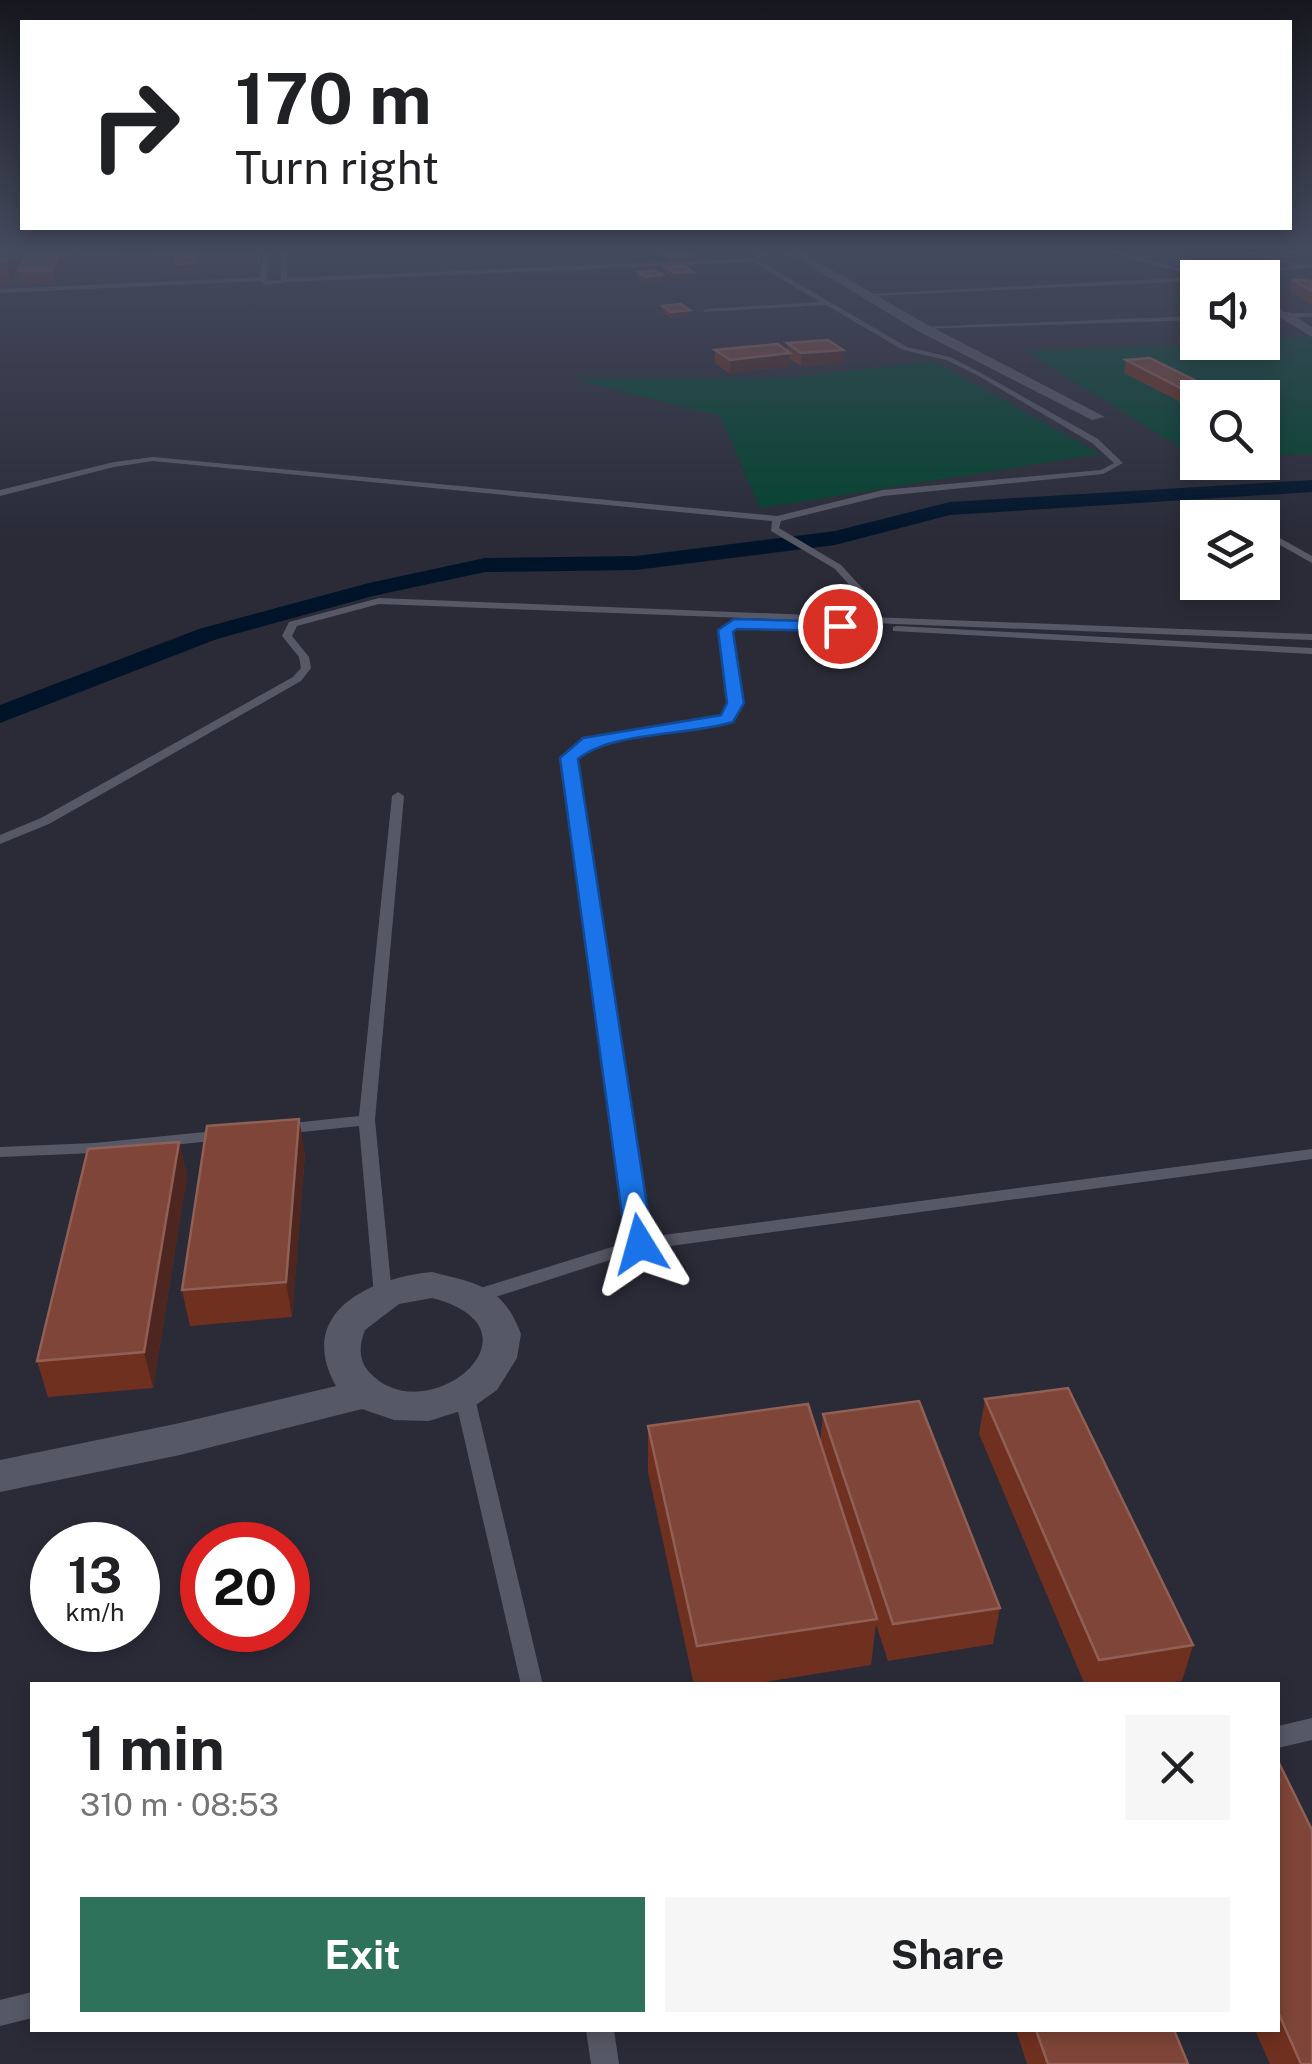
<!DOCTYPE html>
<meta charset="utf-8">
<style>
:root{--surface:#fff;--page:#f6f6f6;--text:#202124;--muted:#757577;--accent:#2f725c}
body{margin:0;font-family:"Public Sans",sans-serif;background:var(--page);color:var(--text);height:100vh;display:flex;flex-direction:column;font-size:38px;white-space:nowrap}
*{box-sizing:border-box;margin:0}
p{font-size:32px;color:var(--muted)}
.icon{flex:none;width:55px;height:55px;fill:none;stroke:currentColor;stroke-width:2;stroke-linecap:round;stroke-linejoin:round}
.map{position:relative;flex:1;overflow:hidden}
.sheet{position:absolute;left:30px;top:1682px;width:1250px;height:350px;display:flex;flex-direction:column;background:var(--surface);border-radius:0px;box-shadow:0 5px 15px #0003}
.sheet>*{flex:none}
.hud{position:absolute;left:20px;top:20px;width:1272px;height:210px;border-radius:0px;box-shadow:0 5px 15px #0003;background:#fff;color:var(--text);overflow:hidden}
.buttons{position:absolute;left:1180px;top:260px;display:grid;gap:20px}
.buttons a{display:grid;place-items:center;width:100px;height:100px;border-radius:0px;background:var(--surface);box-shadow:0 5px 15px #0003;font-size:50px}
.speed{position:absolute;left:30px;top:1522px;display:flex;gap:20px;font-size:50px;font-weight:700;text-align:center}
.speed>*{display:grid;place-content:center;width:130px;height:130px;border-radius:50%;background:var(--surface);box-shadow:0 5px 15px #0003;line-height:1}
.speed small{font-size:25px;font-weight:400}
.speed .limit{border:15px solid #d22;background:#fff;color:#111}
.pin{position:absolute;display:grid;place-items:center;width:85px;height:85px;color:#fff;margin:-42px;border:5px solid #fff;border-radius:50%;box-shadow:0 2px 10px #0007}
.me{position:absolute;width:110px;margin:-55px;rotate:352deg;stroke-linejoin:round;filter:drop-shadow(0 0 8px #0008)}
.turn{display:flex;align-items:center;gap:35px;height:210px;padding:0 50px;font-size:45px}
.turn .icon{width:130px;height:130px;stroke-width:2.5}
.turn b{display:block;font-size:70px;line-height:85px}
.round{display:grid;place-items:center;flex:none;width:105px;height:105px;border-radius:0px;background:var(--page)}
.headline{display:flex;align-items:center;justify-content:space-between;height:170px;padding:0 50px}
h1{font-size:60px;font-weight:700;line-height:75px}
.primary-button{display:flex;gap:20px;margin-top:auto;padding:20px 50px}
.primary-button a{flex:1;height:115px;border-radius:0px;background:var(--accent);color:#fff;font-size:40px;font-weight:700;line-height:115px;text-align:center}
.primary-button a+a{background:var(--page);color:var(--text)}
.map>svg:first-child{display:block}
</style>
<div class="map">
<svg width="1312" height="2064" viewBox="0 0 1312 2064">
<rect width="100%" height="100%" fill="#2a2b37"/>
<path fill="#3d2e3b" d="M0 250H261V274L0 287Z"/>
<path fill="#02432e" d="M1312 336V454L1263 456 1262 398H1198L1197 458 1025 351 1262 342 1263 339Z
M934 361 1100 454 760 508 720 416 572 379 783 378Z"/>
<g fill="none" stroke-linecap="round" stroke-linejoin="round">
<path fill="#001429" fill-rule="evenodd" d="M1312 480V492L950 515 835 545 636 570 485 572 373 596 217 639 0 723V705L199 629 369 583 485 558 636 556 835 531 950 502Z"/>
<path fill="#575865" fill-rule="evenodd" d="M162 250H206L0 259V255Z
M263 250H269L267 281 281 280 280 250H286L287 278 753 258 759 255 756 250H762L765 255 758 260 907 347 950 357 981 373 1098 439 1123 463 1103 474 883 496 781 521 779 528 841 565 873 600 871 617 1312 634V640L379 604 297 626 292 636 309 657 311 668 301 681 49 824 0 844V835L41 818 293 677 301 668 299 657 282 636 289 622 379 598 861 617 863 600 835 569 771 531 772 521 153 461 114 467 0 496V490L114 462 153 457 777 516 883 490 1101 470 1114 463 1092 443 977 375 946 360 903 350 826 305 703 312 705 309 820 302 753 262 287 282 265 285 261 281 0 293V289L260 277Z
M1103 250H1111L1211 277 1295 265 1239 250 1298 263V265L1312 263V267L1229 278H1201Z
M1198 277V281L871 296 868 294Z
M1262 296 1286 313H1312V317L1262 318V314L1279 313 1262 301Z
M1198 316V320L921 329 918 327Z
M1227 509H1233L1244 518H1234L1227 513Z
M1262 528 1312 556V563L1262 535Z
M754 620 758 621V625L737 627 730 632 742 703 731 721 593 745 574 759 648 1237 1312 1149V1159L641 1250 483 1301 477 1302 471 1301 468 1296 471 1291 631 1241 562 758 585 740 723 716 730 703 720 631 730 622Z
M897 626 1312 648V654L893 631V627Z
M398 792 404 796 375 1120 392 1295 389 1300 383 1301 377 1300 374 1295 359 1126 283 1134 275 1129 283 1124 359 1116 392 796Z
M225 1130 233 1135 231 1139 94 1153 0 1157V1147L94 1143Z
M464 1387 471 1389 474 1394 543 1685H521L454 1394 457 1389Z
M1312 1718V1740L1278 1748V1726Z
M32 1992V2018L0 2026V2000Z
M586 2030H614L619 2064H591Z"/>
<path fill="#575865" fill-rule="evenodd" d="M784 250H798L926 324 1105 417 1092 420 916 330Z
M1281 312H1289L1312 327V337L1281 318Z
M432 1272C479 1284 503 1286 521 1334L517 1358 497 1390 473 1407 429 1421 394 1420 362 1409 180 1455 0 1492V1460L180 1423 336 1386C295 1313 369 1278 432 1272ZM432 1298C553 1329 427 1434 370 1373 358 1361 359 1345 365 1330L399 1304Z"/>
</g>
<path fill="#703020" d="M0 250H63L64 259 54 281 21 283 18 271 29 252 21 253 23 260 10 283H0Z
M660 250H692V259H667Z
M665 267 693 278 674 279 665 273Z
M638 272 663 281 646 283 638 278Z
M1292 280 1312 282V305L1290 292Z
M662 306 690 310V316L671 318 662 312Z
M787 343 843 350 842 363 801 366 790 359V366L729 373 715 363V350L787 351Z
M1126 360 1231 398H1198V411L1124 373Z
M179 1142 187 1176 153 1388 48 1397 37 1361Z
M305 1153 292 1317 190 1326 182 1290Z
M985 1399 1193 1645 1182 1681 1156 1685H1085L979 1434Z
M823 1414 1000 1608 993 1644 888 1661 876 1624 871 1665 746 1685H694L648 1472V1426L820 1444Z
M1278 1761 1312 2064H1270L1255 2030H1278Z
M1016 2030H1174L1188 2064H1027Z"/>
<path fill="#4e2620" d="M12 250H21L23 260 10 283 6 261Z
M62 250 64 259 54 281 52 270Z
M194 255 195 268 176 269 175 264Z
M693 272V278L674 279 675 273Z
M663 275V281L646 283V277Z
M690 310V316L671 318V312Z
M843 350 842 363 801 366V353Z
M790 353V366L729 373 730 360Z
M299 1119 305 1153 292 1317 286 1282Z
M179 1142 187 1176 153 1388 144 1352Z"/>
<path fill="#7e4538" stroke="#906056" stroke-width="2.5" d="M0 250H12L6 261 0 262Z
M30 250H62L52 270 18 271Z
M194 255V263L175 264 176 256Z
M684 266 693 272 675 273 665 267Z
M655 270 663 275 646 277 638 272Z
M1292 280H1309L1312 282V291Z
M681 304 690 310 671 312 662 306Z
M828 340 843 350 801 353 787 343Z
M778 344 790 353 730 360 715 350Z
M1150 358 1231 398H1200L1126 360Z
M299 1119 286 1282 182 1290 207 1126Z
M179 1142 144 1352 37 1361 88 1149Z
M1068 1388 1193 1645 1099 1660 985 1399Z
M919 1401 1000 1608 893 1624 823 1414Z
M808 1404 877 1619 697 1646 648 1426Z
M1278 1761 1312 1830V2064H1301L1278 2012Z
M1036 2030H1174L1188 2064H1048Z"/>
<linearGradient id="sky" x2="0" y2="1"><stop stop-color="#17181e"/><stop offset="0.46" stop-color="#444a5e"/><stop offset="1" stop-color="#444a5e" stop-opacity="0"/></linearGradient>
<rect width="1312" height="539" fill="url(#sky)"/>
<path fill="#1a73e8" stroke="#114b97" stroke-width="2.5" d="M734 619 840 622 847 626 840 631 737 629 733 632 744 703 733 722C688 736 613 731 578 759L653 1244 649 1251H630L626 1244 560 758 583 738 721 715 727 703 718 630Z"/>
</svg>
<div class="buttons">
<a><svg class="icon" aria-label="sound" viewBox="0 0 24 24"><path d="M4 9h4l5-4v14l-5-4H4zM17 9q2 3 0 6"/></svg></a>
<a><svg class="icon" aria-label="search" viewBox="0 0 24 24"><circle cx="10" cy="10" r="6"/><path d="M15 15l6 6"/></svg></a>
<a><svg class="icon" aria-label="layers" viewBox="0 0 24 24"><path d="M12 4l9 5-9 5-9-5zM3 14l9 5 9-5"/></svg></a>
</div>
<div class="speed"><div>13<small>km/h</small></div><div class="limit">20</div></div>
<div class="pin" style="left:840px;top:626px;background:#d93025"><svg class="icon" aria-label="arrive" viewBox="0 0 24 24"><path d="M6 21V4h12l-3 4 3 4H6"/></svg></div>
<svg class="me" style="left:640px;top:1244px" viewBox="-20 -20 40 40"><path d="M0-17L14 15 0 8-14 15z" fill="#1a73e8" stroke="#fff" stroke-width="4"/></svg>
<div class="hud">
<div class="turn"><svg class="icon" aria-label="right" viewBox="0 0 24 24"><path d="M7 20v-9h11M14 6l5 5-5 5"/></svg><div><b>170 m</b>Turn right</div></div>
</div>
<section class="sheet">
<div class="headline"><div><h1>1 min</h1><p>310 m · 08:53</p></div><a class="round"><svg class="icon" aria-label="close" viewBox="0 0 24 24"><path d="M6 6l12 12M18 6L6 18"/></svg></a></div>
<div class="primary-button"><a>Exit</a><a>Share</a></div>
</section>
</div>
